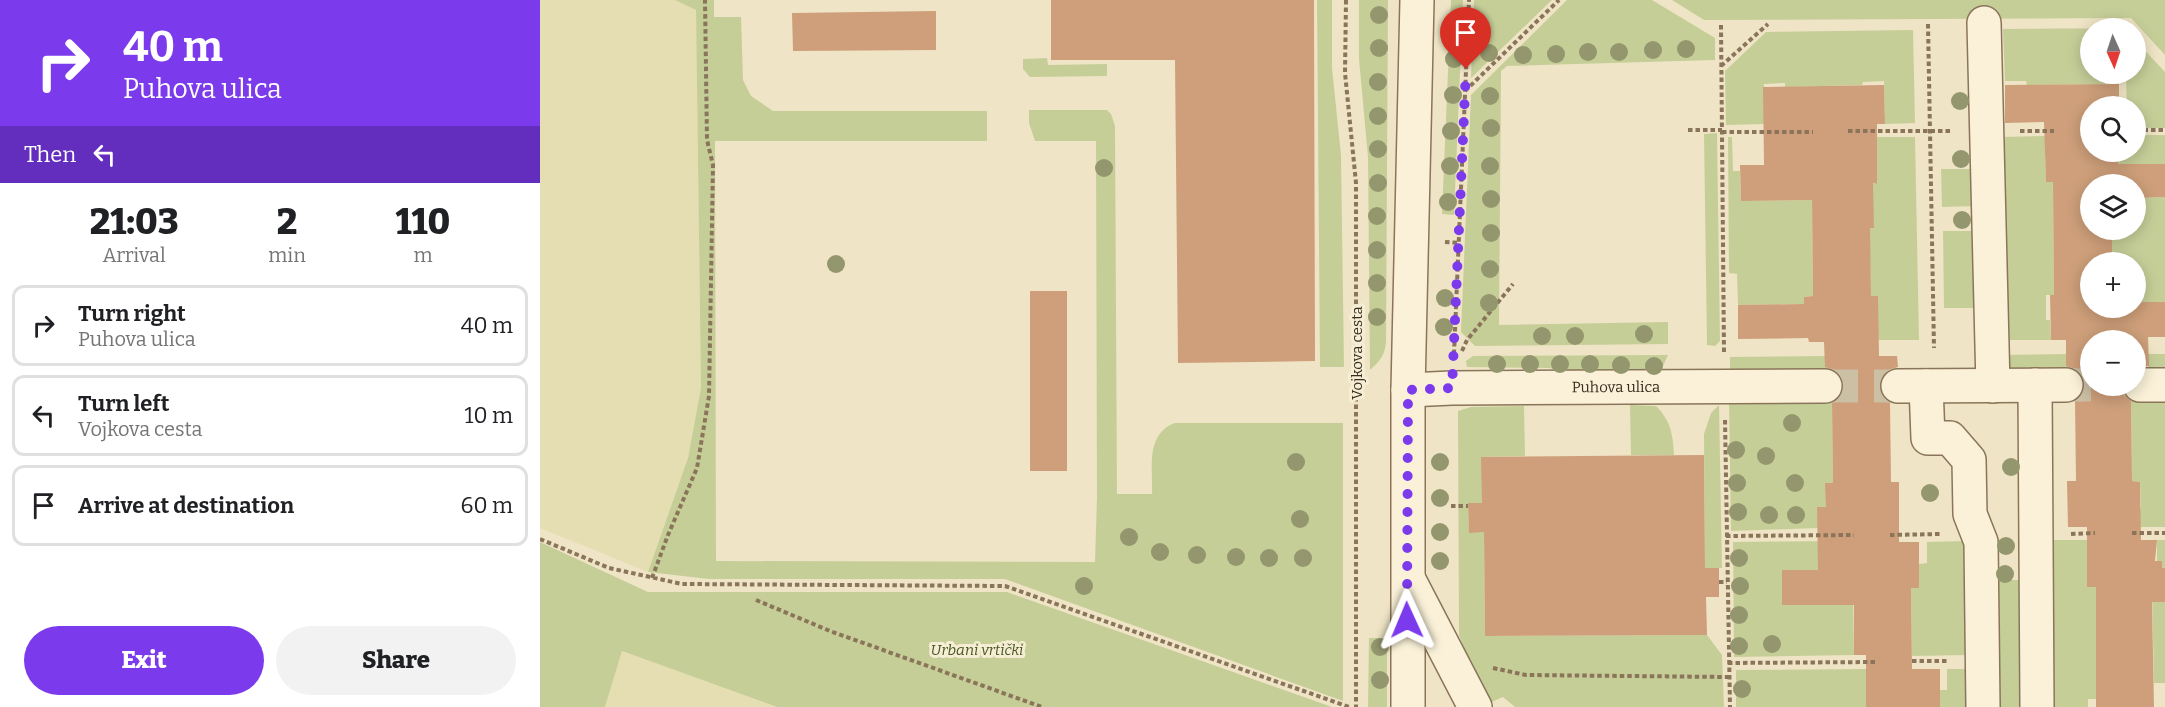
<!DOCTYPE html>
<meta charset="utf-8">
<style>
:root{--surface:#fff;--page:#f2f2f2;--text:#202124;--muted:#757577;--line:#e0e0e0;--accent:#7c3aed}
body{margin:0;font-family:Bitter,serif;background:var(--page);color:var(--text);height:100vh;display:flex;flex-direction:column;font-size:22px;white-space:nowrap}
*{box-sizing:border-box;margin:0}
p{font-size:20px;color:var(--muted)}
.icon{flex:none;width:33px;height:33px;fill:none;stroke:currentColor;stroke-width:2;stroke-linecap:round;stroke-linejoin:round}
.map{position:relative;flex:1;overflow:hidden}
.details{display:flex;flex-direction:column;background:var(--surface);width:540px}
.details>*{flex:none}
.hud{background:#7c3aed;color:#fff;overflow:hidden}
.needle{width:39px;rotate:177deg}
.controls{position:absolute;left:1540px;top:18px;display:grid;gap:12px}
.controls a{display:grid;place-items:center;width:66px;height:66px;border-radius:50%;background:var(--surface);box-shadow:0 3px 15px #0003;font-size:30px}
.pin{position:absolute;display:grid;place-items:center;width:51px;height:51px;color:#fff;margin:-62px -26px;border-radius:50% 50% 50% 0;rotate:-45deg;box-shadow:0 0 6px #0007}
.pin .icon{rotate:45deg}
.me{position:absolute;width:66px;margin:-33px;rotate:359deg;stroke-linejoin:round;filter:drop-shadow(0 0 4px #0008)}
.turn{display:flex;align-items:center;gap:21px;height:126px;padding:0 24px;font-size:27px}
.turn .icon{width:78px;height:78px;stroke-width:2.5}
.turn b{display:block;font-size:42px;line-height:51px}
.then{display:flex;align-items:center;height:57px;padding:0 24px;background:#0003;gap:12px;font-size:22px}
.eta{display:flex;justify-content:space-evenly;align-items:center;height:102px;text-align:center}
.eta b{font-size:36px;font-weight:800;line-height:42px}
.primary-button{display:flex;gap:12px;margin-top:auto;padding:12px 24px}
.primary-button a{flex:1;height:69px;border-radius:36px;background:var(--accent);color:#fff;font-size:24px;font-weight:800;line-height:69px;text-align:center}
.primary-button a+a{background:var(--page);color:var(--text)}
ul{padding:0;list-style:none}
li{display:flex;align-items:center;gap:18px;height:81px;margin:0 12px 9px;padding:0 12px;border:3px solid var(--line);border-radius:12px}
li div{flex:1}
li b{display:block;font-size:22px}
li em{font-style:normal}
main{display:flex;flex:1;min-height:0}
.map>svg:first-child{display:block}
</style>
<main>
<section class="details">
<div class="hud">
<div class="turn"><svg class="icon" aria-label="right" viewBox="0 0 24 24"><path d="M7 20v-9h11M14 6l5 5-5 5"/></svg><div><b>40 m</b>Puhova ulica</div></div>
<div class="then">Then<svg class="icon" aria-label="left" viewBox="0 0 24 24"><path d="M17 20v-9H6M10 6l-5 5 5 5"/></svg></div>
</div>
<div class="eta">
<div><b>21:03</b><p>Arrival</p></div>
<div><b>2</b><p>min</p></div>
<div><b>110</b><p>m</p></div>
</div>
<ul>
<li><svg class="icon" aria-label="right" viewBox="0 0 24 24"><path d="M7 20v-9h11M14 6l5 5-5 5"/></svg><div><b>Turn right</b><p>Puhova ulica</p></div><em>40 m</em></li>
<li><svg class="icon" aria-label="left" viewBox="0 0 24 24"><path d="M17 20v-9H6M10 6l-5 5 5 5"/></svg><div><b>Turn left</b><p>Vojkova cesta</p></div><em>10 m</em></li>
<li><svg class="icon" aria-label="arrive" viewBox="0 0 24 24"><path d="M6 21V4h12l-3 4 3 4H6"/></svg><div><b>Arrive at destination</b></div><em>60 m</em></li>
</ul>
<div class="primary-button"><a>Exit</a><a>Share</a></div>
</section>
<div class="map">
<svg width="1625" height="707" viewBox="0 0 1625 707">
<rect width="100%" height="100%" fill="#efe4c5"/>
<path fill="#e5deb2" d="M0 0H135L156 10 161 388 148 458 108 572 0 528Z
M82 651 237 707H65Z"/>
<path fill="#c6ce98" d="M135 0H174V17H201L203 80 211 96 233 111H447V141H175L176 561 555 562 557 497 556 141H495L489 123V110H567L571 114 575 126 577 494H612C613 468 605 434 635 423H803V701L465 579H169L108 572 148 458 161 388 156 10Z
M777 0H792V68L801 155 804 367H780Z
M819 0H848L846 342C845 355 840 361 830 370L828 157 819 59Z
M911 0H923L914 215 902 214Z
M934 0H1012L931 78Z
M1027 0H1112L1175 38V60L967 66 961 71 959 325 1128 322V344L935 346 921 332 931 95Z
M1132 0H1625V55L1591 18 1164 20Z
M1551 28V74H1596V41L1625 72V128H1596V106H1587L1586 80H1565V84L1487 85 1486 81H1465L1463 29 1584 28H1585Z
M1373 30 1375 123 1345 124 1344 81 1323 82 1322 85 1245 87V83L1224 84V124L1186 125 1185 71 1226 32Z
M507 58 508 65 567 64V76L490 77 483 69V59Z
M1177 133 1180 341 1175 346 1167 345 1164 134Z
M1596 135H1625V164H1578V157H1575V152H1596Z
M1509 136 1505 157 1506 181 1513 182 1514 295H1506V320H1510L1511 340H1463L1462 137Z
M1188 137H1192L1193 171H1200L1201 201 1272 200 1273 296 1264 297V304L1198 305 1197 274 1189 273Z
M1332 137H1375L1379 340H1334L1338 296H1331L1329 228H1334L1330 183 1337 184Z
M1401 169H1436V206L1402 207Z
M1625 197V302H1596V262H1572V230H1596V198Z
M1403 231H1436L1438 308H1404Z
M1530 354V375L1463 376V355Z
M1608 354H1625V376H1609Z
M1128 355 1123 366 1118 371H1032L1008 368 927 367 926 361 933 356Z
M1289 356V377H1190V357Z
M1591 399H1625V527H1597L1601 506 1600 482 1592 481Z
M1189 401 1292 402 1293 483H1286V507L1277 508 1278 528 1191 531Z
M1090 405 1116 406C1131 421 1133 435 1134 455H1091Z
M1179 405 1182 568H1165L1164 434 1171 413Z
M984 406 985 456 942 457V503H928L929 532H944L945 636 1167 635 1182 655 1184 707H975L963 697 945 705 919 635 918 411 931 407Z
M1508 540H1552L1556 587V699H1548V707H1509Z
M1617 540H1625V568H1622V561H1617Z
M1309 541 1299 570H1242V605H1304L1313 588 1314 655 1194 657 1193 542Z
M1424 541 1426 655 1372 656 1371 588 1379 587V564L1387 563V542Z
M0 542 108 592H467L792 707H237L82 651 65 707H0Z
M1449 580H1485L1486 707H1451Z
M1612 586 1623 602H1625V683H1614Z
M829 638H847V707H828Z
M1330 669V690H1326V707H1196V670Z
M1407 669H1425V707H1400V690H1407Z"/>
<path fill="#ce9f7a" d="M511 0H774L775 361 638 363 635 60H511Z
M396 11V50L253 51 252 13Z
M1579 84V106H1551V152H1578V164H1625V197L1596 198V184H1551V230H1572V262H1551V308H1596V302H1625V337H1608L1609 366 1596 367V340H1551V386H1581L1584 395 1591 401 1592 481 1600 482 1601 540H1617L1615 561H1622V568H1625V602H1612L1614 707H1556V587H1547V527H1528L1527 481H1536L1535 401 1542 395 1545 384 1542 375 1536 369 1526 366V340H1511L1510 295H1514L1513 182H1506L1504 122 1465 123V85Z
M1344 85 1345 124H1337V184L1333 183 1334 228H1330L1331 296H1338L1339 356H1357L1358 367 1348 370 1341 377 1339 386 1342 396 1350 403 1351 482H1359V542H1379V588H1371L1372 669H1400V707H1326V655H1314V605H1242V570H1278L1277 507H1286L1285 483H1293L1292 403 1301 396 1304 385 1301 376 1295 370 1285 367 1284 342H1269L1268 338 1198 339V305L1264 304V297L1273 296 1272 200 1201 201 1200 165H1224L1223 87Z
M490 291H527V471H490Z
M1164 455 1165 568H1179V597H1166L1167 635 945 636 944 532 929 533 928 503H942L941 457Z"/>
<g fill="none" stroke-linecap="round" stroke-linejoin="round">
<path stroke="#cbbfa4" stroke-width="33" stroke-dasharray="33 16" stroke-linecap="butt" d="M1526 385H1551
M1285 386H1358"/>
<defs>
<g id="minor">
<path d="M1444 23 1453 386"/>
<path d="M1495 385 1497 707"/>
<path d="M1600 385H1625"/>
<path d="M1358 386 1526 385"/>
<path d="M1386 386 1388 438H1410L1429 460 1430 514 1441 542 1443 707"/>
<path id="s1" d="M868 390 912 388 1285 386"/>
<path d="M869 580 935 707"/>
<path d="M868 707V390L877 0"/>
</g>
</defs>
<use href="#minor" stroke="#8a755a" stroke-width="36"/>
<path stroke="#8a755a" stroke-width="4" stroke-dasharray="4.5 3" stroke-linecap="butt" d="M806 0 805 73 816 183V707
M1388 24 1394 348
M1181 25 1184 352
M1181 66 1228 24
M925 91 1019 0
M1148 130H1182
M1596 130H1625
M1308 131H1413
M1480 131H1514
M1550 131H1551
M1182 132H1273
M905 242 919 243
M922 351 927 340 973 284
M914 354 929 0
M1185 420 1190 707
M911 506H928
M1592 533H1625
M1531 534 1555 533
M1350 535 1400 534
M1186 536 1314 535
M0 539 69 568 142 584 465 586 809 707
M112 578 128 535 157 468 169 396 173 165 167 140 165 0
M1179 582H1187
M216 600 290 631 502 707
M1372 661H1407
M1188 663 1335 662
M953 668 986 675 1189 677"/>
<use href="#minor" stroke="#faf1d8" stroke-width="33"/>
</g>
<g fill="#94966d">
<circle cx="839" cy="15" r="9"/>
<circle cx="916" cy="24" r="9"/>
<circle cx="940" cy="30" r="9"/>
<circle cx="839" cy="48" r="9"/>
<circle cx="1146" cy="49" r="9"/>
<circle cx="1113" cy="50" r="9"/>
<circle cx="1048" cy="52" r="9"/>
<circle cx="1079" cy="52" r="9"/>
<circle cx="949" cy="53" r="9"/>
<circle cx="1016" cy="54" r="9"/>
<circle cx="983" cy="55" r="9"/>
<circle cx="914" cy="59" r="9"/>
<circle cx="838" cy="82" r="9"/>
<circle cx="913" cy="95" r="9"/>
<circle cx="950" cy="96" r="9"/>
<circle cx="1420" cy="101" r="9"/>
<circle cx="838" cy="116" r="9"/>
<circle cx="951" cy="128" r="9"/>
<circle cx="911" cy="131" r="9"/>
<circle cx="838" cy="149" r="9"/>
<circle cx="1421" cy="159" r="9"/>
<circle cx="910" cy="166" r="9"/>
<circle cx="950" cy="166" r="9"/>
<circle cx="564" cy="168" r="9"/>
<circle cx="838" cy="183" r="9"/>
<circle cx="951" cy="199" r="9"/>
<circle cx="908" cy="202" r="9"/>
<circle cx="837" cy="216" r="9"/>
<circle cx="1422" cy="220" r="9"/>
<circle cx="951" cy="233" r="9"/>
<circle cx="837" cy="250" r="9"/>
<circle cx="296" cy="264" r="9"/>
<circle cx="950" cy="269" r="9"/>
<circle cx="837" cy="283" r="9"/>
<circle cx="905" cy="298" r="9"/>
<circle cx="949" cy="303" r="9"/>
<circle cx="837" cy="317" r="9"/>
<circle cx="904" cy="327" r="9"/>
<circle cx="1104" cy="334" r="9"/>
<circle cx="1002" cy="336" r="9"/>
<circle cx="1035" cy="336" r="9"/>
<circle cx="957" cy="364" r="9"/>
<circle cx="990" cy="364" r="9"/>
<circle cx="1020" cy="364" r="9"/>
<circle cx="1050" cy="364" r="9"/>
<circle cx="1081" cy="365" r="9"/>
<circle cx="1114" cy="366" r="9"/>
<circle cx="1252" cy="423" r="9"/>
<circle cx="1196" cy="450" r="9"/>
<circle cx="1226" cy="456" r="9"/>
<circle cx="756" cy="462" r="9"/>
<circle cx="900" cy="462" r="9"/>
<circle cx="1471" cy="467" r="9"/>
<circle cx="1197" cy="483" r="9"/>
<circle cx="1255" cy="483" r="9"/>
<circle cx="1390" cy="493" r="9"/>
<circle cx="900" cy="498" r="9"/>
<circle cx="1198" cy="512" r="9"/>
<circle cx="1229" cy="515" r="9"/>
<circle cx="1256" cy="515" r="9"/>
<circle cx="760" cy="519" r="9"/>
<circle cx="900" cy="532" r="9"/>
<circle cx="589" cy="537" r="9"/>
<circle cx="1466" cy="546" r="9"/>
<circle cx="620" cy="552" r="9"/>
<circle cx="657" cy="555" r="9"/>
<circle cx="696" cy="557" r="9"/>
<circle cx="729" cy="558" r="9"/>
<circle cx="763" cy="558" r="9"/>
<circle cx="1199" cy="558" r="9"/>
<circle cx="900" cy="561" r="9"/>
<circle cx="1465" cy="574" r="9"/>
<circle cx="544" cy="586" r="9"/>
<circle cx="1200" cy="586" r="9"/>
<circle cx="1199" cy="615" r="9"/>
<circle cx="1232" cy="644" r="9"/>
<circle cx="1199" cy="646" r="9"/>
<circle cx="840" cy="647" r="9"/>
<circle cx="840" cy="680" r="9"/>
<circle cx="1202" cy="689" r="9"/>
</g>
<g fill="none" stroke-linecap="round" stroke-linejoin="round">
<path stroke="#7c3aed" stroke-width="10" stroke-dasharray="0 18" d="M867 620 868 390 912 388 926 69"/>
</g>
<g text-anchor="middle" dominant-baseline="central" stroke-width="6" stroke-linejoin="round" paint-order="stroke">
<g font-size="15" fill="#3a2d1f" stroke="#f6eed4">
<text transform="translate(817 353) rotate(-90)">Vojkova cesta</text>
<text stroke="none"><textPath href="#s1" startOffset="208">Puhova ulica</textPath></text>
</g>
<g font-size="15" font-style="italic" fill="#495725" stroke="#f6eed4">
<text x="437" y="650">Urbani vrtički</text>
</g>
</g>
</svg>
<div class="controls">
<a><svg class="needle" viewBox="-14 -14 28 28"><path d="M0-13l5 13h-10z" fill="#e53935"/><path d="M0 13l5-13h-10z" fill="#757577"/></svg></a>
<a><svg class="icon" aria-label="search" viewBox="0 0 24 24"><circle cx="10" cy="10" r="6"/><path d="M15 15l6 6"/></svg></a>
<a><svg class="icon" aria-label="layers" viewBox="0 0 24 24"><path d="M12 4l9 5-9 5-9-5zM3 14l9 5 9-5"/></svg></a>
<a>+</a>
<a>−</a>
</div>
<div class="pin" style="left:926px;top:69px;background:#d93025"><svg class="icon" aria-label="arrive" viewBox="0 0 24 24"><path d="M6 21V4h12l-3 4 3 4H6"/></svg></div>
<svg class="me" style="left:867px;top:620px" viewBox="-20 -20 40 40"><path d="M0-17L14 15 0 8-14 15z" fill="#7c3aed" stroke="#fff" stroke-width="4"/></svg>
</div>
</main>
